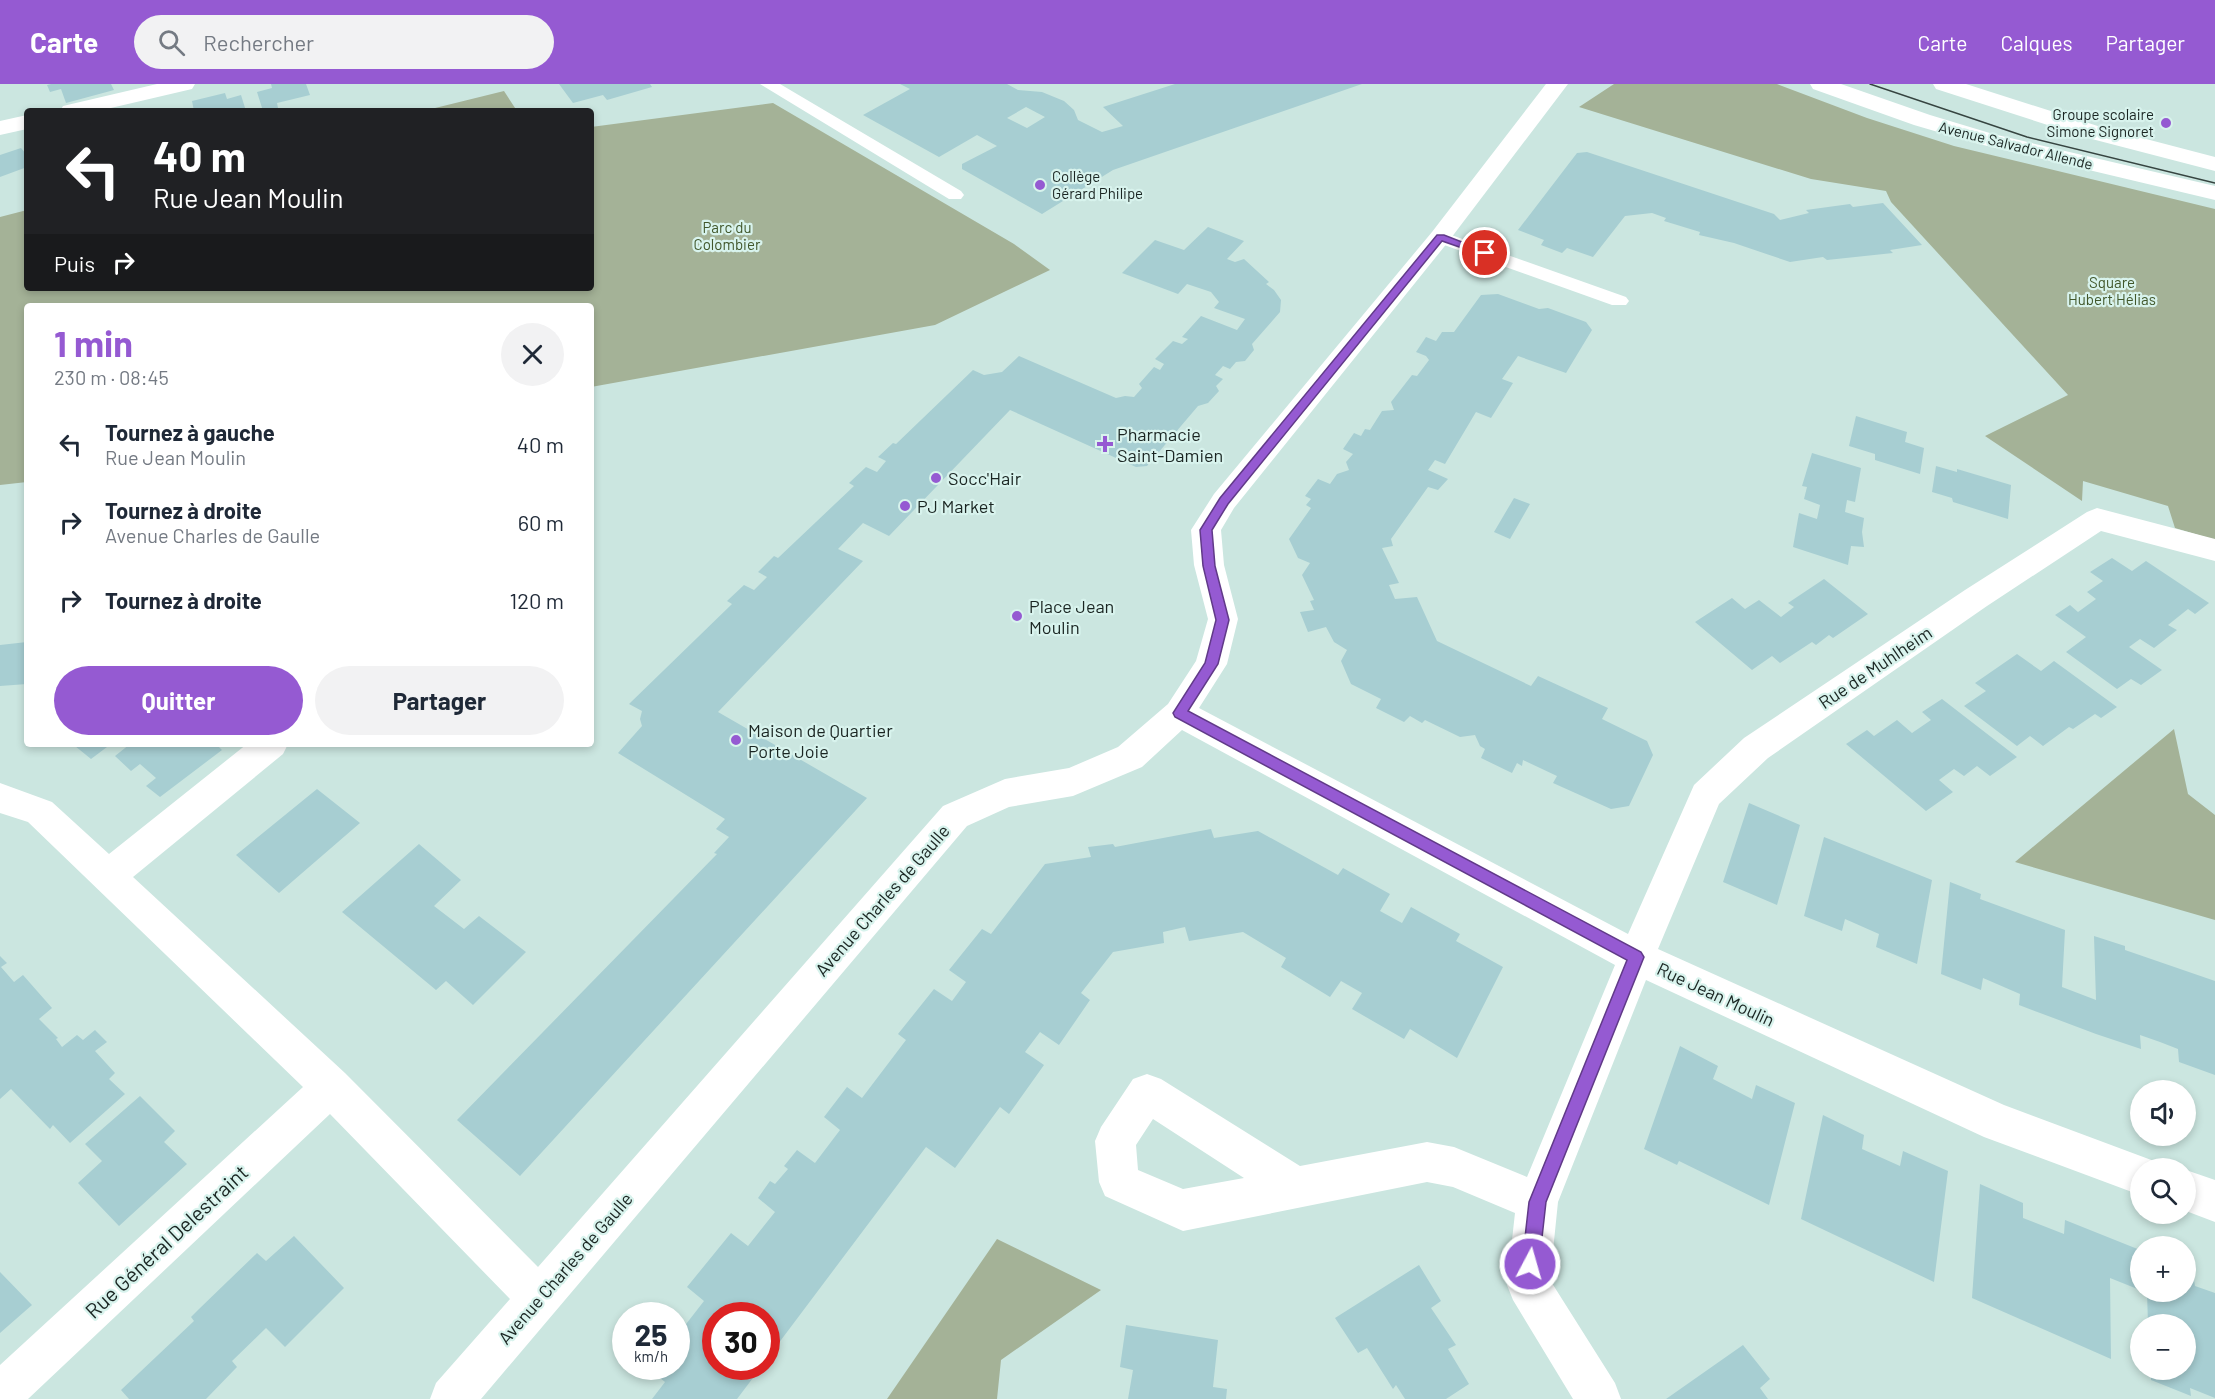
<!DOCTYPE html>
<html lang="fr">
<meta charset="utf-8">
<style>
:root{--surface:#fff;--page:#f2f2f3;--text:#1f2937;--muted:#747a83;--accent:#955ad2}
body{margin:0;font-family:Barlow,sans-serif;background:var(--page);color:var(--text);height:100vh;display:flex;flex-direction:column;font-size:22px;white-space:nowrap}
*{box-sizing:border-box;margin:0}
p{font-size:20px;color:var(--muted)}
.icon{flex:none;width:33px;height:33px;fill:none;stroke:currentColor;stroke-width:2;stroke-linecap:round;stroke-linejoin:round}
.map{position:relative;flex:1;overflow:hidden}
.panel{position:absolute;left:24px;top:219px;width:570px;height:444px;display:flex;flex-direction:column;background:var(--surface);border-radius:6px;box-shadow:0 3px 9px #0003}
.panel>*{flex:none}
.guide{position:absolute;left:24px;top:24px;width:570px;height:183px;border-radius:6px;box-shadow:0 3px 9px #0003;background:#202124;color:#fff;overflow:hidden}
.controls{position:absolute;left:2130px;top:996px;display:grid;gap:12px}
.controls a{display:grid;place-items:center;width:66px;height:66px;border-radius:50%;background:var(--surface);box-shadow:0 3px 9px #0003;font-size:30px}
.speed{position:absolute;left:612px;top:1218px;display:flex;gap:12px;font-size:30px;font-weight:700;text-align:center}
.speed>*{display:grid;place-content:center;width:78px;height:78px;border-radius:50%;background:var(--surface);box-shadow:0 3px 9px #0003;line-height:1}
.speed small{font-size:15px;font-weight:400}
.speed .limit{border:9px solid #d22;background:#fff;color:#111}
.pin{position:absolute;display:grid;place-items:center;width:51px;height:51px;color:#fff;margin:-26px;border:3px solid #fff;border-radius:50%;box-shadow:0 2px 6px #0007}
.me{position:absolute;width:66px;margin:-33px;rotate:6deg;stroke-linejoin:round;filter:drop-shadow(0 0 4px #0008)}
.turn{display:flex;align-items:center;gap:21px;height:126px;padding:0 30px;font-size:27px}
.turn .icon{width:78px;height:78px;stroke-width:2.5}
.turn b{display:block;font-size:42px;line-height:51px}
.then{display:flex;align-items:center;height:57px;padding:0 30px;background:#0003;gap:12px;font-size:22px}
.round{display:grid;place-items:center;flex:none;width:63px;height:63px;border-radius:32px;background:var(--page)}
.headline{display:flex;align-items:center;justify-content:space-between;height:102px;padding:0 30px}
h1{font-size:36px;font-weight:700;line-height:45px;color:var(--accent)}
.button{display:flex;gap:12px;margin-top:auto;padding:12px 30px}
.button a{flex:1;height:69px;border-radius:36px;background:var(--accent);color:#fff;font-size:24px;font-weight:700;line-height:69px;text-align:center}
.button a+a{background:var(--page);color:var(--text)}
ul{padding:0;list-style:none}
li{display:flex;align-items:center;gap:18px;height:78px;padding:0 30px}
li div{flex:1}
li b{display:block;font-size:22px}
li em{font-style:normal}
header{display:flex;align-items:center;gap:36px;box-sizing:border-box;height:84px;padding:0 30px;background:var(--accent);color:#fff}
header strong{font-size:28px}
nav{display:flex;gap:33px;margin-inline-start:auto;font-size:21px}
.search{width:420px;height:54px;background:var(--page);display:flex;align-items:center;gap:15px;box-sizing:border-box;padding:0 21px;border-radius:33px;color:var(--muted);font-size:22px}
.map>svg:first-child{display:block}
</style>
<header>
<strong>Carte</strong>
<div class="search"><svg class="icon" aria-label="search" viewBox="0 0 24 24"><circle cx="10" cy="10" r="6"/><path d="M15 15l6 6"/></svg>Rechercher</div>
<nav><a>Carte</a><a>Calques</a><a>Partager</a></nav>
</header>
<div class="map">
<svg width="2215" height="1315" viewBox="0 0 2215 1315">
<rect width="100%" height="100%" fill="#cbe6e0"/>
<path fill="#a4b297" d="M1614 0H1777L1867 34 1954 62 2215 125V456L2175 444 2168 422 2083 397 2082 417 1985 352 2068 311 1891 118 1886 107 1811 95 1579 23Z
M504 7 517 27H423Z
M773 19 1014 160 1050 186 935 241 591 303V222H27V398L0 401V133L27 126V204H591V43Z
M2174 645 2188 710 2215 731V836L2015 778Z
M997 1155 1101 1206 1001 1276 997 1315H887Z"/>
<path fill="#a7ced2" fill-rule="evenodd" d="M51 0H111L114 6 66 19 61 5 50 8 47 1Z
M271 0H306L310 11 277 19 278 24 263 27 257 8 272 4Z
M559 0H650L652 3 607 16 603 11 573 19Z
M900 0H1007L1018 6 1042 8 1064 17 1074 26 1078 36 1102 48 1123 42 1103 23 1175 0H1362L1113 86 1042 130 962 85V80L997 62 977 51 939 73 863 31 910 5ZM1026 23 1045 33 1027 44 1007 34Z
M225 9 227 15 241 11 246 27H194L192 17Z
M21 64 27 71V83L0 93V71Z
M1587 68 1774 130 1780 136 1809 129 1806 126 1850 120 1853 123 1883 119 1922 161 1890 166 1893 169 1827 176 1823 173 1790 178 1734 159 1699 151 1700 148 1664 137 1666 134 1652 129 1625 132 1593 173 1567 164 1562 169 1541 161 1544 156 1518 146 1577 69Z
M1208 143 1244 157 1227 175 1235 178 1244 175 1269 198 1266 200 1274 206 1281 216 1280 228 1252 260 1254 266 1245 277 1236 278 1230 285 1223 282 1215 291 1223 295 1216 302 1219 307 1208 319 1198 322 1147 382 1136 383 1010 326 889 452 863 439 838 465 863 477 718 628 867 714 520 1092 457 1036 717 770 714 769 729 753 716 745 725 735 618 669 642 642 640 635 642 627 629 620 732 520 727 517 744 501 754 506 767 493 758 488 774 472 778 474 854 402 849 399 866 383 877 388 886 377 878 373 893 359 896 360 973 286 984 291 1002 288 1019 272 1116 314 1125 312 1134 313 1142 304 1139 300 1154 283 1160 286 1164 280 1155 275 1173 257 1182 260 1188 255 1182 253 1201 232 1237 246 1245 235 1214 224 1219 218 1211 208 1187 200 1178 210 1122 189 1155 156 1184 166Z
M1498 210 1539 225 1548 224 1586 238 1592 246 1566 289 1518 272 1502 295 1513 299 1491 334 1476 328 1445 380 1435 376 1428 386 1448 395 1438 406 1428 403 1391 455 1393 462 1382 464 1399 499 1389 501 1395 515 1417 513 1437 557 1531 602 1538 592 1608 624 1602 635 1647 657 1653 671 1629 722 1611 725 1553 699 1557 692 1523 676 1522 682 1517 679 1512 689 1481 674 1485 665 1480 662 1475 651 1460 653 1425 636 1422 639 1410 632 1404 638 1376 624 1381 615 1351 600 1341 577 1347 566 1334 558 1326 543 1308 548 1300 528 1314 526 1310 517 1314 516 1302 491 1310 479 1298 474 1289 455 1311 424 1306 421 1311 415 1305 412 1318 395 1330 400 1337 390 1349 386 1346 378 1353 370 1343 365 1354 349 1361 352 1365 345 1370 346 1382 327 1394 326 1391 318 1412 291 1417 292 1429 276 1426 272 1416 268 1426 253 1436 257 1442 248H1454L1481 211Z
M1856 332 1907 348 1905 358 1924 364 1920 390 1875 376V370L1849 362Z
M1812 369 1861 384 1855 418 1847 416 1845 428 1864 434 1862 448 1864 463 1851 462 1848 481 1793 463 1799 429 1817 435 1820 421 1804 415 1807 403 1802 402Z
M1936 382 1957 388V385L2011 401 2008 435 1953 418 1952 414 1932 408Z
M1514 414 1530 420 1510 455 1494 448Z
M2112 474 2132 487 2146 477 2209 519 2195 530 2188 525 2168 541 2177 546 2154 564 2140 555 2129 563 2162 586 2141 601 2131 595 2117 605 2066 568 2086 553 2055 531 2070 521 2078 528 2096 515 2087 508 2103 497 2090 488Z
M1824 495 1868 530 1833 554 1829 551 1816 561 1812 558 1780 579 1772 572 1752 586 1695 538 1732 514 1745 525 1759 516 1781 533 1794 523 1788 519Z
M27 558V600L0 602V561Z
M2017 570 2041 587 2054 577 2117 623 2101 634 2095 630 2073 645 2069 643 2043 662 2030 652 2017 662 1964 622 1986 607 1975 599Z
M1942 615 2017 673 1990 692 1977 682 1964 692 1954 685 1939 696 1953 708 1926 727 1846 660 1867 646 1874 652 1897 636 1912 649 1931 636 1922 628Z
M78 660H111L91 675 75 662Z
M130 660H216L222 666 160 713 146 702 156 694 140 680 131 687 115 672Z
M317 705 360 739 279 809 236 771Z
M1749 719 1800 741 1777 821 1723 798Z
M1211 745 1214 754 1258 747 1338 791 1343 784 1390 810 1380 827 1402 839 1411 823 1460 850 1456 857 1503 883 1457 974 1410 945 1404 955 1352 925 1362 909 1341 897 1330 913 1281 883 1286 874 1243 848 1189 857 1185 843 1163 848 1164 859 1113 868 1081 909 1090 916 1059 961 1040 948 1025 968 1044 981 1009 1030 1000 1023 955 1084 926 1063 766 1276V1232H716V1282H762L737 1315H652L665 1298 645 1282H676V1253L704 1217 687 1203 731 1149 748 1162 775 1128 758 1114 770 1097 775 1100 788 1085 784 1082 797 1066 815 1079 840 1046 824 1033 847 1003 862 1014 906 956 898 950 934 905 952 917 966 898 949 886 982 845 991 850 1045 780 1091 773 1088 763 1113 760 1115 763Z
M1824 753 1932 796 1917 880 1876 863 1879 850 1845 835 1842 847 1804 832Z
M419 760 461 796 434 822 464 845 479 832 526 868 473 921 446 897 436 906 342 828Z
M1950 798 1981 810 1980 815 2065 846 2062 903 2096 916 2094 852 2125 862V866L2215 897V991L2179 978 2178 965 2160 958 2140 951 2141 965 2096 950 2019 921 2020 910 1983 894 1981 906 1941 890Z
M0 872 7 879 1 883 14 898 23 891 52 924 39 935 58 954 56 955 62 963 77 951 83 956 95 946 107 958 95 967 115 989 109 995 125 1010 70 1059 53 1041 50 1045 11 1005 0 1015Z
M1680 962 1718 982 1713 995 1752 1015 1756 1001 1795 1019 1769 1121 1679 1077 1677 1081 1644 1065Z
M140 1012 175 1047 164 1058 187 1080 119 1142 78 1099 102 1077 85 1060Z
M1823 1031 1864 1051 1862 1065 1900 1082 1903 1067 1948 1087 1934 1198 1801 1135Z
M1980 1100 2023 1119V1134L2064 1150 2065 1136 2140 1166V1206L2110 1194 2111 1275 1972 1214Z
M294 1152 344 1204 285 1263 266 1244 232 1277 237 1283 206 1315H129L121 1306 194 1237 191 1233 199 1225 257 1169 266 1177Z
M1419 1181 1441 1217 1431 1224 1456 1261 1448 1265 1469 1300 1446 1315H1405L1396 1301 1393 1305 1367 1264 1358 1269 1335 1234Z
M2186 1181 2192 1183 2195 1202 2215 1209V1314L2190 1304 2191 1312 2151 1296V1286H2186V1240H2148L2147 1208H2186Z
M0 1188 32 1221 0 1249Z
M1126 1241 1218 1256 1213 1303 1227 1305 1226 1315H1128L1133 1286 1120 1283Z
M1743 1261 1770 1295 1760 1304 1768 1315H1666Z"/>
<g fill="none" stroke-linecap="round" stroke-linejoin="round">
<path fill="#fff" fill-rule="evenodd" d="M760 0H780L961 107 964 111 961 115H949Z
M1440 147 1626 213 1629 217 1626 221H1612L1433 157 1431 153 1433 149Z"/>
<path fill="#fff" fill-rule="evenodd" d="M157 0H195L192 5 98 27H60L63 22Z
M1546 0H1568L1448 158 1234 424 1221 446 1224 481 1238 535 1227 580 1199 624 1628 850 1694 701 1744 654 1965 506 2087 428 2097 424 2215 455V477L2101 447 1987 522 1768 674 1719 720 1658 865 2004 1021 2154 1077 2158 1084H2140V1111L1984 1053 1646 896 1558 1118 1550 1196 1615 1299 1621 1315H1573L1513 1216 1507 1201 1515 1129 1453 1103 1427 1098 1183 1147 1105 1112 1099 1098 1095 1057 1101 1043 1133 995 1147 990 1161 995 1300 1082 1427 1058 1454 1063 1527 1093 1615 881 1182 646 1142 683 1073 712 1009 723 967 742 481 1315H430L436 1299 510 1215 330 1030 28 1315H0V1281L303 1003 28 738 0 729V699L52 718 109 770 247 660H288L283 670 133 793 345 989 538 1183 943 722 1005 695 1069 684 1118 663 1168 620 1196 577 1208 535 1194 481 1191 446 1214 410 1432 148ZM1153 1035 1244 1094 1183 1105 1138 1086 1136 1061Z
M1810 0H1841L1930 31 1993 50 2215 102V116L1979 60 1914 41 1813 5Z
M1933 0H1966L2104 44 2215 73V87L2088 54 1936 5Z
M27 31V45L0 51V37Z
M2186 1086 2215 1096V1138L2186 1127Z"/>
<path stroke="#364440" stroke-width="1.5" d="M1870 0 2027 53 2215 99"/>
</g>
<path fill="#955ad2" stroke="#613a88" stroke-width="1.5" d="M1437 151H1444L1490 169 1485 172 1442 157 1228 420 1212 446 1215 482 1229 536 1218 580 1188 627 1641 868 1644 873 1546 1118 1539 1180 1537 1186 1530 1189 1524 1186 1522 1180 1529 1118 1627 876 1175 633 1173 629 1205 579 1216 536 1203 482 1200 446 1220 414Z"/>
<g fill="#955ad2" stroke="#d8f3ed" stroke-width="2">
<circle cx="2166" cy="39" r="6"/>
<circle cx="1040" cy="101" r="6"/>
<path d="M1102 351h6v6h6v6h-6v6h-6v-6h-6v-6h6z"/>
<circle cx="936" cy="394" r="6"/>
<circle cx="905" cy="422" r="6"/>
<circle cx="1017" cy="532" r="6"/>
<circle cx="736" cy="656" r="6"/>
</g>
<g text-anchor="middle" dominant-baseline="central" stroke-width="4.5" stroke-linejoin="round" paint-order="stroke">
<g font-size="15" fill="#1a2522" stroke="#d8f3ed" text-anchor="end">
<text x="2154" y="30">Groupe scolaire<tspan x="2154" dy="17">Simone Signoret</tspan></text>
<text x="1052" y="92" text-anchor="start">Collège<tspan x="1052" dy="17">Gérard Philipe</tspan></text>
</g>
<g font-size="15" fill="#1a2522" stroke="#d8f3ed">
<text transform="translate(2016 61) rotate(14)">Avenue Salvador Allende</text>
</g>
<g font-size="15" fill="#41572b" stroke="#d8f3ed">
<text x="727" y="143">Parc du<tspan x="727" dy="17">Colombier</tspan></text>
<text x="2112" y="198">Square<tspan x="2112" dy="17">Hubert Hélias</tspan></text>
</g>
<g font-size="18" fill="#1a2522" stroke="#d8f3ed" text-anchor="start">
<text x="1117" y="350">Pharmacie<tspan x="1117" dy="21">Saint-Damien</tspan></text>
<text x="948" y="394">Socc'Hair</text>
<text x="917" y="422">PJ Market</text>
<text x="1029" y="522">Place Jean<tspan x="1029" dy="21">Moulin</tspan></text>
<text x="748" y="646">Maison de Quartier<tspan x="748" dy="21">Porte Joie</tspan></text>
</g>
<g font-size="18" fill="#1a2522" stroke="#d8f3ed">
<text transform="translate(1875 583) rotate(-34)">Rue de Muhlheim</text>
<text transform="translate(882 816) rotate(-49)">Avenue Charles de Gaulle</text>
<text transform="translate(1716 910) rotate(25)">Rue Jean Moulin</text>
<text transform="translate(565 1184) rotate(-49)">Avenue Charles de Gaulle</text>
</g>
<g font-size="21" fill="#1a2522" stroke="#d8f3ed">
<text transform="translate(166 1157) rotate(-43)">Rue Général Delestraint</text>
</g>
</g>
</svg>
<div class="controls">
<a><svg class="icon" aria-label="sound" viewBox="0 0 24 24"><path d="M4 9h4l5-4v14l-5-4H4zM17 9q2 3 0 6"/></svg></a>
<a><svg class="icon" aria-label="search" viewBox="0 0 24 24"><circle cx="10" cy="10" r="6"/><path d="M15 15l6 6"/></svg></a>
<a>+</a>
<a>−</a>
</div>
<div class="speed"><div>25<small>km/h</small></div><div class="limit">30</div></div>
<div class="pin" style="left:1485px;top:169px;background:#d93025"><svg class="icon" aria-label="arrive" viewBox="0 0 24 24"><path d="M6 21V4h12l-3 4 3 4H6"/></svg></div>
<svg class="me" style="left:1530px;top:1180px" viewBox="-20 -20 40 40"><circle r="17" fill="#955ad2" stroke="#fff" stroke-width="3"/><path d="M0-11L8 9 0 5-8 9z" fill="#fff"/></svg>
<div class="guide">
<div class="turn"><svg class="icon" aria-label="left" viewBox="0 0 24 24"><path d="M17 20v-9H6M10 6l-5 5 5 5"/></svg><div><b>40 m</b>Rue Jean Moulin</div></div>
<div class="then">Puis<svg class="icon" aria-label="right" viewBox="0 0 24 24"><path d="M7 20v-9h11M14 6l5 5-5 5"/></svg></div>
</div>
<section class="panel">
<div class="headline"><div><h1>1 min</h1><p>230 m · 08:45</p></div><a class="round"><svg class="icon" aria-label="close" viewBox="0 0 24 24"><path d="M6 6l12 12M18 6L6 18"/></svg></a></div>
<ul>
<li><svg class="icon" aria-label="left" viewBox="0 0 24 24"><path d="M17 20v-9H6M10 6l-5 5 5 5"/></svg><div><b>Tournez à gauche</b><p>Rue Jean Moulin</p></div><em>40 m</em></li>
<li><svg class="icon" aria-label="right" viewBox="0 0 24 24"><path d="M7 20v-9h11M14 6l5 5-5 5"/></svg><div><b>Tournez à droite</b><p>Avenue Charles de Gaulle</p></div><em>60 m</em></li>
<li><svg class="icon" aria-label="right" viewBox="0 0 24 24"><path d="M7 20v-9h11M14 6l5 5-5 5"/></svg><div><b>Tournez à droite</b></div><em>120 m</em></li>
</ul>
<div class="button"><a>Quitter</a><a>Partager</a></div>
</section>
</div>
